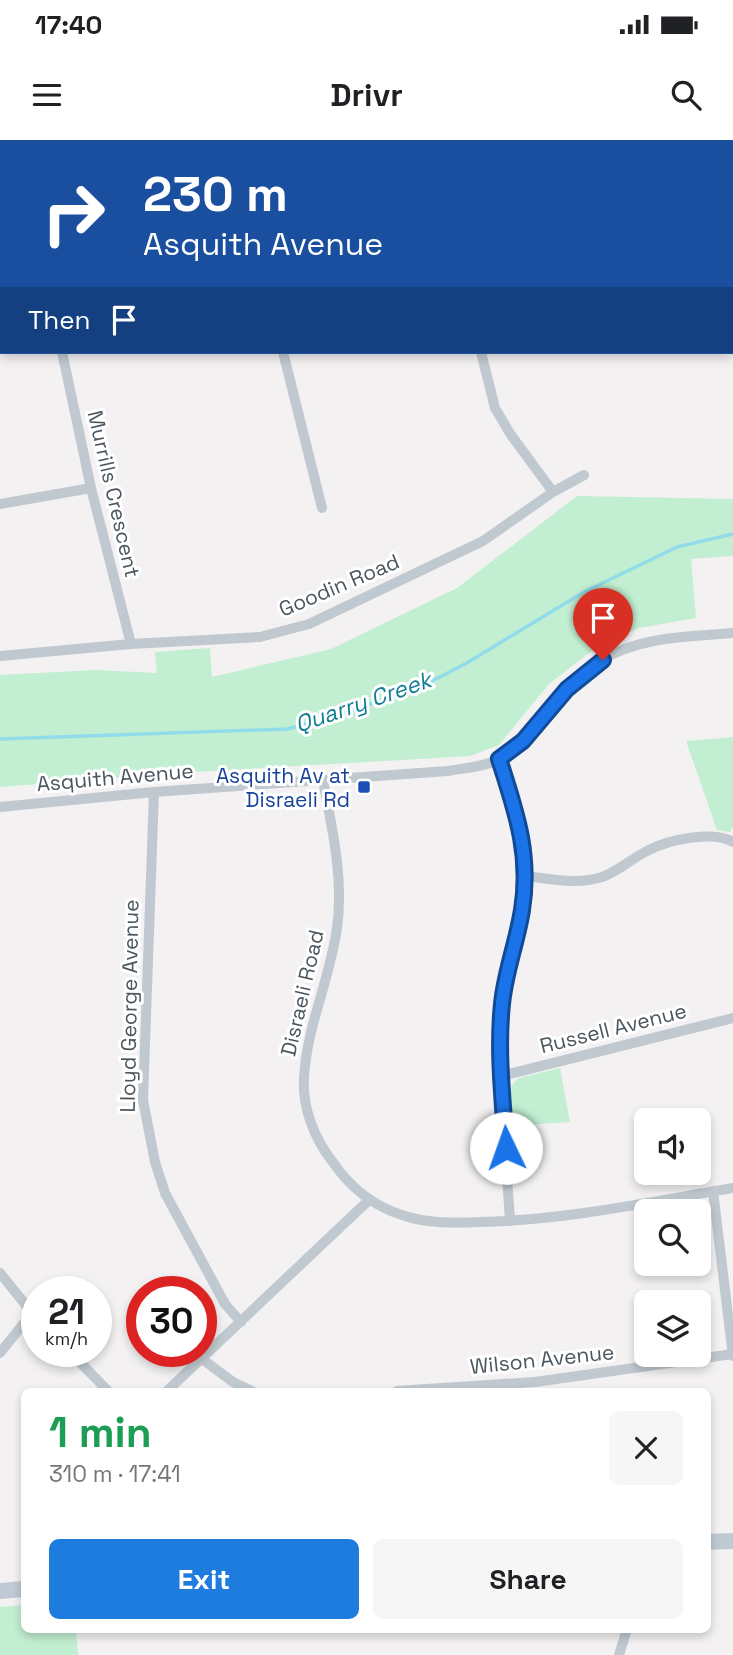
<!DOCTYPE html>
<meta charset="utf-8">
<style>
:root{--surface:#fff;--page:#f6f6f6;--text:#202124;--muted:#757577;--accent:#1f7cdf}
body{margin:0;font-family:"Space Grotesk",sans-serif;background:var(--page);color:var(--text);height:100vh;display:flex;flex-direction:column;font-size:26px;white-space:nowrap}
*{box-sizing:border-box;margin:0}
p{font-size:23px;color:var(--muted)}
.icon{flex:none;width:38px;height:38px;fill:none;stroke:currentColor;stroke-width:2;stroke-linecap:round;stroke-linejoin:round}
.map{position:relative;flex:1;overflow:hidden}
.sheet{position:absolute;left:21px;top:1248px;width:690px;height:245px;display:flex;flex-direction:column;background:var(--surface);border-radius:10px;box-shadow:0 4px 10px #0003}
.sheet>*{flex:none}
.top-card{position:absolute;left:0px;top:0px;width:733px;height:214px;box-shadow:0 4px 10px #0003;background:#1a4fa0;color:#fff;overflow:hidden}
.tools{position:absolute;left:634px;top:968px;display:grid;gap:14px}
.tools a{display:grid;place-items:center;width:77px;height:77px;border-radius:10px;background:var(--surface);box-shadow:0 4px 10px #0003;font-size:35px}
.speed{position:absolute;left:21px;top:1136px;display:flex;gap:14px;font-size:35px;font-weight:700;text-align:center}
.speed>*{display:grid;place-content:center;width:91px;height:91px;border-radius:50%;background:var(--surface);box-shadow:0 4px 10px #0003;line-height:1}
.speed small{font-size:18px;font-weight:400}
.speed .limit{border:10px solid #d22;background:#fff;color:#111}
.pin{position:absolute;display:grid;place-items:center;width:60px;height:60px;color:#fff;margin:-72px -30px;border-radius:50% 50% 50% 0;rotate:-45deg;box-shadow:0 0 7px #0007}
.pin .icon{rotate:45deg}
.me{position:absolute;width:77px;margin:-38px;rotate:357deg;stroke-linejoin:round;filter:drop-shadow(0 0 5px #0008)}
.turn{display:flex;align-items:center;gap:24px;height:147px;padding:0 28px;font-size:32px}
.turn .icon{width:91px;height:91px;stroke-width:2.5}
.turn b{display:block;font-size:49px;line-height:60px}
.then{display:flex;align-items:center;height:66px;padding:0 28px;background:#0003;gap:14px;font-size:26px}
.round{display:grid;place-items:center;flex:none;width:74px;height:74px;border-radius:10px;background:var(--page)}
.head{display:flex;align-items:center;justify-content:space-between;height:119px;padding:0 28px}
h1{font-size:42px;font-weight:700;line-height:52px;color:#1e9e55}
.primary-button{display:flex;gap:14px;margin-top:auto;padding:14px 28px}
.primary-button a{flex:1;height:80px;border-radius:10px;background:var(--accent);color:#fff;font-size:28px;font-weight:700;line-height:80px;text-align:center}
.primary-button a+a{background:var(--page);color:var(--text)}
.status{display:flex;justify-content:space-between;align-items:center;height:49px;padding:0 35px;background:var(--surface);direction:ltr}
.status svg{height:19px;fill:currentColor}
header{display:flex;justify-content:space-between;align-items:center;height:91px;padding:0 28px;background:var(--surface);font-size:32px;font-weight:700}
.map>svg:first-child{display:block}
</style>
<div class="status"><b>17:40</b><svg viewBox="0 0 49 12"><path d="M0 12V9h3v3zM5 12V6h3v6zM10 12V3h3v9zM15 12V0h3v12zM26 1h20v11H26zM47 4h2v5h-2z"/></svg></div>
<header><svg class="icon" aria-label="menu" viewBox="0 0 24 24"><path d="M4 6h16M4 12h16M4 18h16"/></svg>Drivr<svg class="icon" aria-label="search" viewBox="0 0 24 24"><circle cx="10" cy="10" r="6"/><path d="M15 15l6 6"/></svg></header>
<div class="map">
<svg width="733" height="1515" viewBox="0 0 733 1515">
<rect width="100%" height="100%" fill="#f3f1f1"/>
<path fill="#c2efd1" d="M577 356 733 359V416L691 419 696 478 639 488 598 506 549 544 499 605 470 616 177 633 0 647V535L95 530 157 533 155 512 210 508 212 537 331 509 457 448Z
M733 597V687L730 692 717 690 686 601Z
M560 928 570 982 511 986C510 969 503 949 519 938Z
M24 1465V1489H76L78 1515H0V1467Z"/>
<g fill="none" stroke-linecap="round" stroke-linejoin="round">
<path stroke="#91dbea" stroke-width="3.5" d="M0 599 287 589 334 577 428 543 465 524 584 452 677 407 733 394"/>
<path stroke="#c0c9cf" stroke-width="10" d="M233 0V2
M459 0 460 2
M0 124H2
M62 212 91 348 131 504
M283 212 322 368
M481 212 495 268 511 295 553 352
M0 364 91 348
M0 516 131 504 260 497 309 484 483 401 553 352 584 335
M499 619C511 658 528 697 526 738 523 786 504 831 501 879 498 946 506 1014 510 1081
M323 640C332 688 344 739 337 788 330 839 307 886 304 937 302 967 314 998 332 1021 349 1046 373 1066 402 1075 428 1084 454 1083 481 1082 565 1080 650 1062 733 1048
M154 652 143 960 155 1022 165 1053 225 1164 241 1182
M0 667 154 652 448 631C465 628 484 627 500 619 524 607 539 582 555 562 569 545 585 530 603 519 643 496 689 497 733 493
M526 736C551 739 577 745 602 737 619 731 632 718 649 710 668 700 714 690 733 702
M501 936 733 878
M713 1051 733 1216
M0 1133 37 1179
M69 1211 108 1251
M0 1213 32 1173
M202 1219 233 1242 252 1251
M167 1251 369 1060
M397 1251 535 1242 733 1214
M619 1515 627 1489"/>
<path stroke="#c0cad4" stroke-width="16" d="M707 1402 733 1401
M0 1451 24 1449"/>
</g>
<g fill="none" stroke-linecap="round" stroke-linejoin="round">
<defs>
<path id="route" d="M506 1008C503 961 497 912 502 864 505 832 517 802 522 770 531 714 516 672 499 619L523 601 567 549 603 520"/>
</defs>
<use href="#route" stroke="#114b97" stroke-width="18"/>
<use href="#route" stroke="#1a73e8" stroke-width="12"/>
</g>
<rect fill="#1a4fb4" stroke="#fff" stroke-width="2.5" x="357" y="640" width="14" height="14" rx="3.5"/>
<g text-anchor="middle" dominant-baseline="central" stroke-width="6" stroke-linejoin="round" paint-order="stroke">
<g font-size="21" fill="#4a555e" stroke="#fff">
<text transform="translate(114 354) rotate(77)">Murrills Crescent</text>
<text transform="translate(339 445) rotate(-23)">Goodin Road</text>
<text transform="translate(115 637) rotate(-5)">Asquith Avenue</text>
<text transform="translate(302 853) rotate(-77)">Disraeli Road</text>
<text transform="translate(129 866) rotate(-89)">Lloyd George Avenue</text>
<text transform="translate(613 888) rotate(-14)">Russell Avenue</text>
<text transform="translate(542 1219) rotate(-6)">Wilson Avenue</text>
</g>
<g font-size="21" fill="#164399" stroke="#fff" text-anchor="end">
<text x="350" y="635">Asquith Av at<tspan x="350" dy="24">Disraeli Rd</tspan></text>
</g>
<g font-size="23" font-style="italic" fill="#117d93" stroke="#fff">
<text transform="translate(363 562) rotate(-19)">Quarry Creek</text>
</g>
</g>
</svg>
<div class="tools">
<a><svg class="icon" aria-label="sound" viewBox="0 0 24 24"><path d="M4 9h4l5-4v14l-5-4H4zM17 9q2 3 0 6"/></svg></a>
<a><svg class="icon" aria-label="search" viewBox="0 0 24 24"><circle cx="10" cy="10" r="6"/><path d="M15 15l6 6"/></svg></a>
<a><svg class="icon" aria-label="layers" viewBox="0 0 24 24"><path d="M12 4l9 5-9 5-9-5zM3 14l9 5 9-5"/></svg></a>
</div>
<div class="speed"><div>21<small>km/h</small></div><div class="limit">30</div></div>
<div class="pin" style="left:603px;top:520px;background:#d93025"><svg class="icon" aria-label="arrive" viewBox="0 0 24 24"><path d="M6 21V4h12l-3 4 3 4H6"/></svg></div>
<svg class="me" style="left:506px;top:1008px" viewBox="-20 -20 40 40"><circle r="19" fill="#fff"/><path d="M0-13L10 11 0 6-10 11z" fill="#1a73e8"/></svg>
<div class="top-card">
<div class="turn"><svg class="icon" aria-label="right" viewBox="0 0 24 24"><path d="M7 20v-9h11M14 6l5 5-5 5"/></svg><div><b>230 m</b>Asquith Avenue</div></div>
<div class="then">Then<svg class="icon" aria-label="arrive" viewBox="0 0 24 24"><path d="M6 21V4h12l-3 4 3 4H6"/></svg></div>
</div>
<section class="sheet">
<div class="head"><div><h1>1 min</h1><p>310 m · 17:41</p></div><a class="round"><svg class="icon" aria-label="close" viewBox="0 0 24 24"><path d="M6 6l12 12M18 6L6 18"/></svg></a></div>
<div class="primary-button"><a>Exit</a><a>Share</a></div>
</section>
</div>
